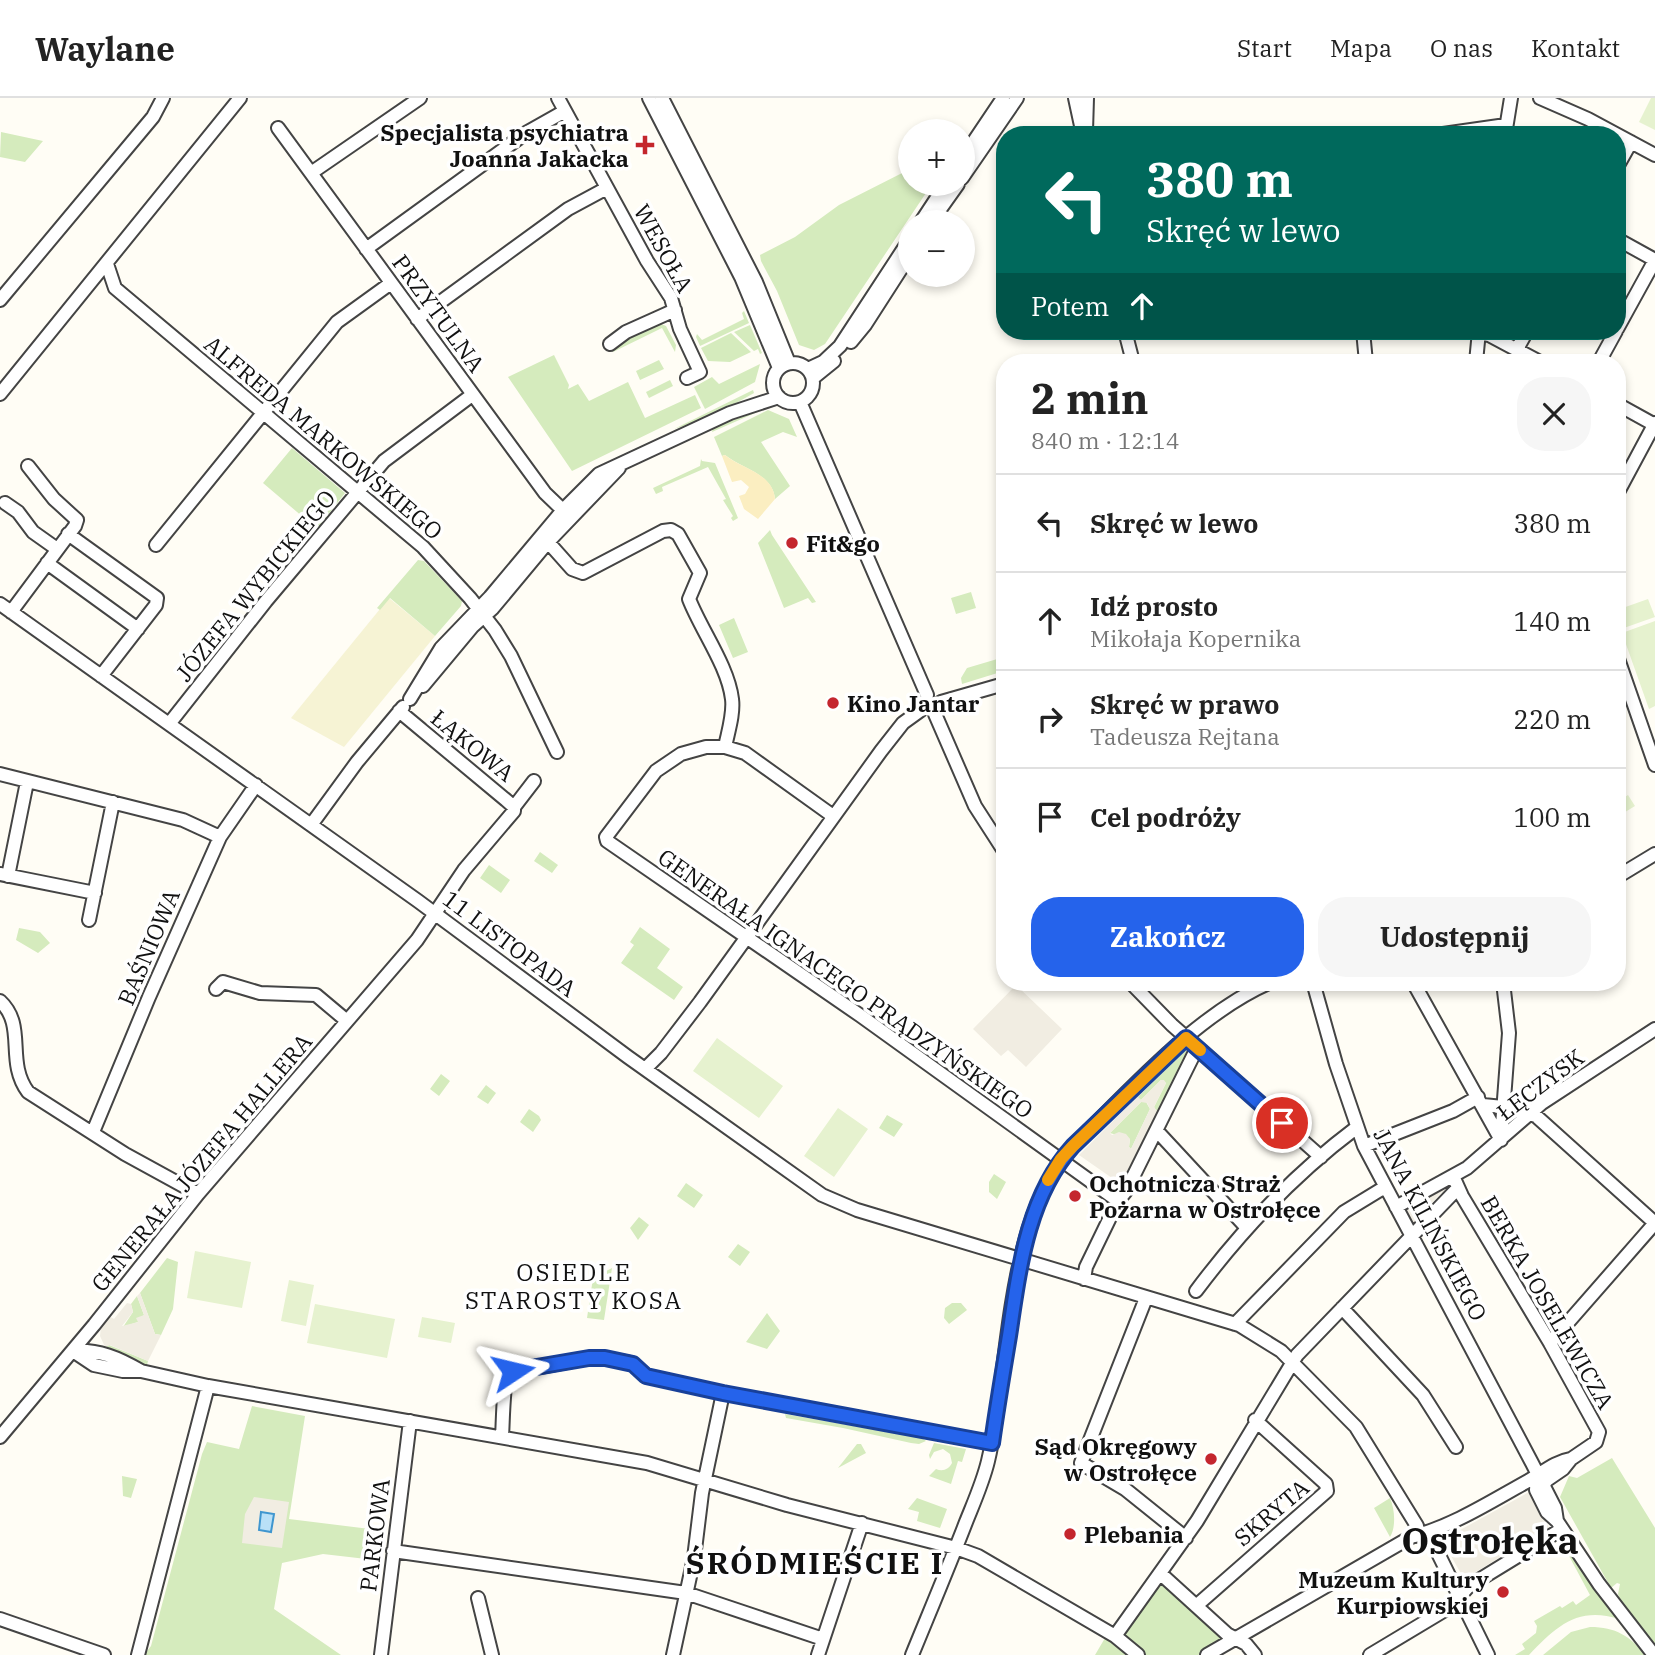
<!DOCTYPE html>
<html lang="pl">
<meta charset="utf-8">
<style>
:root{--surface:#fff;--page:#f6f6f6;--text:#222;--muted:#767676;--line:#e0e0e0;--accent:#2563eb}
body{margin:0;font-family:"IBM Plex Serif",serif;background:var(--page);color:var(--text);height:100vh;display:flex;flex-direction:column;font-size:26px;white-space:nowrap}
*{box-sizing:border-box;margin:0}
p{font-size:23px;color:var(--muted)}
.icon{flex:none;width:38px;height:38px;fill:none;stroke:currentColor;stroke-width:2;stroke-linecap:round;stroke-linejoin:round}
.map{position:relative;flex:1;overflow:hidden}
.sheet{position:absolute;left:996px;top:256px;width:630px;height:637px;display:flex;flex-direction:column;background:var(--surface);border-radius:28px;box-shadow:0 4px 10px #0003}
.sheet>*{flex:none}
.guide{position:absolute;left:996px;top:28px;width:630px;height:214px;border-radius:28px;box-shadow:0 4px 10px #0003;background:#00695c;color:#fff;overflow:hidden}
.controls{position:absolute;left:898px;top:21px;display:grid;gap:14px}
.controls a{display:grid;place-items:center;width:77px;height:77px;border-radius:50%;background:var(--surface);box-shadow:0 4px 10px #0003;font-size:35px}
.pin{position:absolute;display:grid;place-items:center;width:60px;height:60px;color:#fff;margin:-30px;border:4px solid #fff;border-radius:50%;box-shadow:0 2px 7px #0007}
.me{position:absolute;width:77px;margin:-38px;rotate:80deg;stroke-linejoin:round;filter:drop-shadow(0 0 5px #0008)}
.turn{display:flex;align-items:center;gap:24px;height:147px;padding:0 35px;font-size:32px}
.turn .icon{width:91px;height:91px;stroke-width:2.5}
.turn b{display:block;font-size:49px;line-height:60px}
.then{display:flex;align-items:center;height:66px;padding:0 35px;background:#0003;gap:14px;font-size:26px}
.round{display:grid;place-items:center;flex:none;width:74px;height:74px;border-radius:28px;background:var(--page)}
.summary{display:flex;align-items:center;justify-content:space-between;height:119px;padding:0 35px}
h1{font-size:42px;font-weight:800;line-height:52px}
.primary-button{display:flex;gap:14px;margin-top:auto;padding:14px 35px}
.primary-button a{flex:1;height:80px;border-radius:28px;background:var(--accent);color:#fff;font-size:28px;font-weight:800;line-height:80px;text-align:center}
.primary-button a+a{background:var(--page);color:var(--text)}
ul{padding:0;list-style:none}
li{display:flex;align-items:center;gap:21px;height:98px;padding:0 35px;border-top:2px solid var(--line)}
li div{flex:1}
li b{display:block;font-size:26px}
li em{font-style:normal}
header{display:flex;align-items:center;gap:42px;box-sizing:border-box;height:98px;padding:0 35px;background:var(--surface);border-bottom:2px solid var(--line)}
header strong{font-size:33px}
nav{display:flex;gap:38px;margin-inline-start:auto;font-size:24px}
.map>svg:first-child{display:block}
</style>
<header>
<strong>Waylane</strong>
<nav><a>Start</a><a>Mapa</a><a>O nas</a><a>Kontakt</a></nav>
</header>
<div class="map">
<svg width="1655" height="1557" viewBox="0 0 1655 1557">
<rect width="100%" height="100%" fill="#fffdf5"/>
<path fill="#f6f3d4" d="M389 500 435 538 344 649 291 620Z"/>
<path fill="#d5ebbd" d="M1 34 43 43 25 64 0 59Z
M910 71V86H932L825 246 814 252 799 247 777 193 761 163 760 157 795 139 839 107Z
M744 213 749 225 700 248 696 239 697 236 702 242 744 221 742 215Z
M659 225 666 228 676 247 675 254 662 230 613 254 610 248Z
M750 227 762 255 760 256 758 251 754 253 734 234Z
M731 235 751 254 730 264 708 263 701 250Z
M554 257 569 287 568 291 578 286 589 303 628 284 645 320 695 297 701 310 572 373 508 279Z
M659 262 664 271 640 282 636 273Z
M760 266 755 284 705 311 694 289 712 279 719 286Z
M670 282 673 288 649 300 646 294Z
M753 292 754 295C728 310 703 322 674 331Z
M760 308 762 312 712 334 713 329Z
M768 312 789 321 797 339 783 334 761 344 790 388 775 401C773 376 741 370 725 357L722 358 714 339Z
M292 350 345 395 317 431 263 385Z
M701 361 702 363 715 365 738 420 733 423 731 420 733 418 723 402 726 401 708 369 662 389 663 393 656 396 653 390 700 368Z
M770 432 772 437 816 504 812 505 808 500 784 510 758 445Z
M418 462 424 463 462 503 461 508 435 538 390 500 380 512 377 510Z
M971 494 976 510 956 516 951 500Z
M734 520 748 554 733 560 719 527Z
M1004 559V573L962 586 961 580 967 570Z
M540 754 558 767 552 775 534 763Z
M489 767 510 782 501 795 480 780Z
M640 829 670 851 657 870 683 889 674 902 621 865 634 847 630 844Z
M19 830 40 834 50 845 38 855 16 842Z
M1186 952 1187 953 1157 1014 1154 1009 1166 985 1161 982 1141 1002 1137 999Z
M441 976 450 983 439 998 430 991Z
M486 987 496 995 488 1006 477 999Z
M1141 1004H1146L1150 1011 1131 1051 1129 1049 1130 1041 1110 1035Z
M529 1011 539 1018 541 1022 533 1034 520 1024Z
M887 1017 903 1026 894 1039 879 1030Z
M994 1076 1006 1084 997 1101 989 1094V1084Z
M686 1085 703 1097 694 1110 677 1098Z
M639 1119 649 1127 638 1142 630 1130Z
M738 1146 750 1154 740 1168 728 1159Z
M167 1160 178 1164 173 1211 161 1237 155 1236 140 1195Z
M612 1170 604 1222 587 1220 593 1180Z
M137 1198 144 1217 138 1224 123 1229 133 1214 131 1206Z
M952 1205H961L967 1212 949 1226 944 1220 945 1210Z
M767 1215 780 1233 767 1251 746 1244Z
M109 1247 148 1263 147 1267 109 1252 105 1249Z
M252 1308 305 1318 289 1421 378 1432 375 1462 323 1456 282 1465 274 1511 341 1557H144L151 1548 202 1356 207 1344 239 1351Z
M785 1316 922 1340 926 1343 919 1346 911 1345 843 1330 786 1320Z
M934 1345 966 1351 962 1364 958 1363 951 1386 929 1378 936 1371C943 1374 949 1371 952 1365L950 1356 943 1351 934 1354 930 1361 929 1357Z
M857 1346H861L866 1355 838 1370Z
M1612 1360 1655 1430V1550L1621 1505 1618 1496 1620 1486 1617 1485 1611 1490 1560 1399 1569 1378 1577 1380Z
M122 1378 137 1381 131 1400 123 1398Z
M917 1400 947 1411 940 1430 917 1423 919 1414 908 1411Z
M1390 1400C1395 1411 1396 1430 1390 1439L1374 1410Z
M1564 1444 1619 1521C1577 1508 1556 1529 1529 1557H1515L1525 1551 1522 1546 1536 1535 1537 1528 1534 1523 1560 1508 1562 1510 1573 1503 1576 1507 1590 1497 1569 1458Z
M1161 1483 1223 1540 1221 1544 1198 1557H1144L1125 1540 1123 1533Z
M1590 1529C1616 1529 1630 1538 1645 1557H1543L1571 1534Z
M1105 1540 1132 1557H1095Z"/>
<path fill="#fbeec1" d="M725 357C742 371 773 375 775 401L758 421 744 411 739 398 745 396 749 389 741 382 732 384 722 358Z"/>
<path fill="#e6f2cf" d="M1651 0H1655V32L1639 24Z
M1648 501 1655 519 1621 531 1617 512Z
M1655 523V608L1649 611 1622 535Z
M1628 697 1635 708 1617 719V704Z
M717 940 783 988 759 1020 693 973Z
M838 1010 868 1031 834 1079 804 1058Z
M195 1153 251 1164 242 1210 187 1200Z
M289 1182 314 1187 306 1228 281 1223Z
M315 1206 395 1221 387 1260 307 1245Z
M422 1219 455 1225 451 1245 418 1239Z"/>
<path fill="#f1ede2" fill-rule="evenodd" d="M1016 887 1062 931 1026 969 1008 952 1001 958 973 931Z
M1186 952 1138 999 1141 1002 1161 982H1164L1166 985 1154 1009 1157 1013 1187 953 1122 1087 1079 1057 1142 994ZM1141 1004 1147 1005 1150 1011 1131 1051 1129 1049 1130 1041 1126 1036 1119 1034 1112 1037 1110 1035Z
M1447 1086 1450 1091 1445 1100 1442 1094 1416 1121 1418 1129 1415 1130 1402 1115 1404 1109Z
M140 1195 155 1236 161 1237 148 1263 110 1247 105 1249 100 1238 101 1229 109 1218 114 1221 127 1205 131 1206 133 1214 122 1228 138 1224 136 1220 144 1217 137 1198Z
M1529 1394 1549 1430 1464 1481 1442 1442Z
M254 1399 289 1404 282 1450 242 1445 245 1416Z"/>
<path fill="#b9e0f7" stroke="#3f96cf" stroke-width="2" d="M261 1414 274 1416 271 1434 259 1432Z"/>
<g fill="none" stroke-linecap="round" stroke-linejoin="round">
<defs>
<path id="minor" d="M558 0 647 163 671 200 680 231 700 274 687 280
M649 0 741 179 779 270
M662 0 756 184 789 265
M1075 0 1083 37
M1540 0 1588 21 1655 57
M278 30 545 395 571 420
M1086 33 1087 0
M1436 37 1506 27
M1505 37 1511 0
M962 61 1003 0
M1617 69 1631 44
M311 75 420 0
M962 80 1017 0
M921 124 946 86
M931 124 958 86
M1617 141 1655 162
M366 151 526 35 565 13
M107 166 115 190 423 449 470 500 495 532 511 558 557 654
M0 202 153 19 163 0
M417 221 568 111 607 90
M1617 231 1655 162
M1125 233 1133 264
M1363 233 1366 264
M1478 235 1489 237 1540 264
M851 244 865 227 910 157
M610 246 626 234 675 212
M1517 251 1527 233
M1476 264 1479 233
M1599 264 1616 233
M773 285a20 20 0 1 1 40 0a20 20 0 1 1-40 0Z
M808 271 823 264 840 248 910 141
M813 280 834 263
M0 296 240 0
M800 304 927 597
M1617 306 1655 327
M1617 396 1655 325
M5 405 18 414 33 434 57 451
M68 436 157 500 156 507 101 578
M548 444 572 471 583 475 663 433 671 432 678 436 700 475 689 501C701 532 728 568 732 601 734 616 728 634 725 649
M156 447 337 224 391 185
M47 465 138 531
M0 506 418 803 628 959 822 1097 857 1112 1239 1227 1281 1253 1356 1329 1417 1428 1415 1438
M11 514 75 428 77 422 54 401 28 368
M1617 558 1655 667
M423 588 473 528 493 510 548 444 619 370
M410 601 441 550 490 499 563 412 599 376 730 315 779 299
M941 604 1004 586
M935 616 975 708 1004 753
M169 626 266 503 384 363 472 297
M0 676 183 722 220 739
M514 709 534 683
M833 718 745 655 725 649H706L681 656 656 673 606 739 607 743 861 918 1118 1103
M311 727 357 664 403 609
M0 776 95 795
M8 778 27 684
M1617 779 1655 756
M89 822 113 704
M1130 884 1172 927 1321 1059
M1313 884 1336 966 1364 1048 1532 1365 1555 1410 1557 1423
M1413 884 1501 1042
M216 891 223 884 260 895 316 897 347 923
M0 903C27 928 5 963 28 994L125 1056 198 1096
M645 971 661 955 700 904 881 653 903 625 921 612
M1483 1007 1503 1009 1536 1018 1655 1125
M1157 1033 1247 1130
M93 1034 149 899 220 739 256 687
M1501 1041 1509 935 1503 884
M1364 1048 1453 1013 1478 999
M1453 1078 1462 1098 1550 1245 1599 1334 1596 1344 1571 1361 1563 1371 1547 1382 1543 1388
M1396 1109 1467 1070 1542 1005 1655 931
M1084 1181 1086 1169 1118 1103 1126 1093 1197 950
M1196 1193C1241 1133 1296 1075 1356 1030
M1146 1200 1081 1365 1125 1391 1186 1440
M1342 1210 1423 1297 1456 1349
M1235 1226 1344 1114 1385 1089
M1550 1245 1655 1125
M73 1253 94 1267 123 1273H141L208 1288 647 1365 787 1407 956 1450 978 1458 1115 1538 1138 1557
M73 1253C98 1251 119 1260 141 1273
M0 1339 94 1227 198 1096 417 842 464 772 514 713V709L506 702 399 613
M502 1339C503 1325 503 1282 509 1275L589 1260H605L631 1265 647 1278 723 1295 992 1345
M1537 1378 1536 1392 1547 1414 1557 1423 1599 1486 1654 1557
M1438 1431 1433 1445 1488 1557
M393 1453 686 1495 823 1541
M1161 1476 1227 1536 1246 1546 1255 1557
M478 1500 492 1557
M1196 1508 1327 1393 1326 1386 1255 1322
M0 1521 104 1557
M1115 1538 1197 1423 1297 1257 1458 1090
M138 1557 208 1288
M381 1557 410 1323
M673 1557 694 1460 702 1395 723 1295
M818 1557 862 1425
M912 1557C930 1513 949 1468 966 1424 974 1404 983 1384 988 1363 1011 1267 1004 1123 1073 1048 1131 991 1197 916 1271 884
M1207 1557 1411 1439C1453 1428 1490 1404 1528 1383 1544 1374 1554 1364 1571 1361
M1370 1557 1450 1509 1469 1488 1562 1431"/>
</defs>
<use href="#minor" stroke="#444" stroke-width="16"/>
<use href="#minor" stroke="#fff" stroke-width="12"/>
</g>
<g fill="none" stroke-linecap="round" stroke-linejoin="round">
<defs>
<path id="route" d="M513 1273 589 1260H605L633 1266 646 1278 723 1295 992 1345C997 1309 1003 1274 1009 1238 1019 1172 1027 1099 1073 1048L1186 940 1282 1025"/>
</defs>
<use href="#route" stroke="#184099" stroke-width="18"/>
<use href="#route" stroke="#2563eb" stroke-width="12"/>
<path stroke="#f59e0b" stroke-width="12" d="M1048 1082 1061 1061 1073 1048 1186 940 1200 952"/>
</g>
<g fill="#c4262e" stroke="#fff" stroke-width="2.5">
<path d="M641.5 36.5h7v7h7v7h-7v7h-7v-7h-7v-7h7z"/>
<circle cx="792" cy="445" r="7"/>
<circle cx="833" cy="605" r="7"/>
<circle cx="1075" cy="1098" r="7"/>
<circle cx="1211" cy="1361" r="7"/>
<circle cx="1070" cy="1436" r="7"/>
<circle cx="1503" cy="1494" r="7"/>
</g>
<g text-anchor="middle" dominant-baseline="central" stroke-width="7" stroke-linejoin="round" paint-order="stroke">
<g font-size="23" font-weight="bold" fill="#111" stroke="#fff" text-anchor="start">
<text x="629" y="34" text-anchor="end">Specjalista psychiatra<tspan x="629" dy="26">Joanna Jakacka</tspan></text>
<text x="806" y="445">Fit&amp;go</text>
<text x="847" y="605">Kino Jantar</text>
<text x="1089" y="1085">Ochotnicza Straż<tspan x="1089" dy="26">Pożarna w Ostrołęce</tspan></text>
<text x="1197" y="1348" text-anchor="end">Sąd Okręgowy<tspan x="1197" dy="26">w Ostrołęce</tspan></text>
<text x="1084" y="1436">Plebania</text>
<text x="1489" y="1481" text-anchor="end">Muzeum Kultury<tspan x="1489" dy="26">Kurpiowskiej</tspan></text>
</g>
<g font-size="23" fill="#111" stroke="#fff">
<text transform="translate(664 150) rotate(61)">WESOŁA</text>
<text transform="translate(439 215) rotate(54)">PRZYTULNA</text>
<text transform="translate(324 339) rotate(40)">ALFREDA MARKOWSKIEGO</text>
<text transform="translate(255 487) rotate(-51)">JÓZEFA WYBICKIEGO</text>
<text transform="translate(473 647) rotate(39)">ŁĄKOWA</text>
<text transform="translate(510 845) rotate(37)">11 LISTOPADA</text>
<text transform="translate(148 849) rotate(-67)">BAŚNIOWA</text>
<text transform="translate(846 885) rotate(35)">GENERAŁA IGNACEGO PRĄDZYŃSKIEGO</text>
<text transform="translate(1540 986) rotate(-37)">ŁĘCZYSK</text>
<text transform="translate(201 1064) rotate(-50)">GENERAŁA JÓZEFA HALLERA</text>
<text transform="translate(1431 1126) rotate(62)">JANA KILIŃSKIEGO</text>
<text transform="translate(1548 1204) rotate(60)">BERKA JOSELEWICZA</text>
<text transform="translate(1271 1414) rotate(-40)">SKRYTA</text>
<text transform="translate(374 1437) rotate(-83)">PARKOWA</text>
</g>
<g font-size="24" letter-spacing="2" fill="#111" stroke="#fff">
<text x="574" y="1174">OSIEDLE<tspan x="574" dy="28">STAROSTY KOSA</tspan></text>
</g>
<g font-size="30" font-weight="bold" letter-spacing="2" fill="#111" stroke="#fff">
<text x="815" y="1464">ŚRÓDMIEŚCIE I</text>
</g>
<g font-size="37" font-weight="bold" fill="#111" stroke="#fff">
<text x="1490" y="1442">Ostrołęka</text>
</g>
</g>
</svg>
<div class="controls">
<a>+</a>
<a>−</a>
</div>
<div class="pin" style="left:1282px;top:1025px;background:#d93025"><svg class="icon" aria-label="arrive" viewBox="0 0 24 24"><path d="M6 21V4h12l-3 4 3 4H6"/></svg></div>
<svg class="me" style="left:513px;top:1273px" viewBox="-20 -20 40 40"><path d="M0-17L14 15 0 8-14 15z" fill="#2563eb" stroke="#fff" stroke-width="4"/></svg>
<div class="guide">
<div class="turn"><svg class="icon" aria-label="left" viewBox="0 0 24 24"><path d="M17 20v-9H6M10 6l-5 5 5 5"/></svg><div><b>380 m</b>Skręć w lewo</div></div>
<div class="then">Potem<svg class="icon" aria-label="ahead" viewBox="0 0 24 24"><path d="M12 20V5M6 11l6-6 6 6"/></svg></div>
</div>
<section class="sheet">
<div class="summary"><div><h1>2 min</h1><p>840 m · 12:14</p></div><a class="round"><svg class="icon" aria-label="close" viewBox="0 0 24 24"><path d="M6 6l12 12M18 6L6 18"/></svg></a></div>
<ul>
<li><svg class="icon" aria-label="left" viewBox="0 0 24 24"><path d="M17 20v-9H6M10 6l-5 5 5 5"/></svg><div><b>Skręć w lewo</b></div><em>380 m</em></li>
<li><svg class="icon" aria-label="ahead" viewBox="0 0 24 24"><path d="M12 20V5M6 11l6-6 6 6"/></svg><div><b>Idź prosto</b><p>Mikołaja Kopernika</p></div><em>140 m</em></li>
<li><svg class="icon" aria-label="right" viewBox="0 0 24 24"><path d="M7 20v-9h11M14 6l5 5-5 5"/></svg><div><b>Skręć w prawo</b><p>Tadeusza Rejtana</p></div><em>220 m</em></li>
<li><svg class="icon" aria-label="arrive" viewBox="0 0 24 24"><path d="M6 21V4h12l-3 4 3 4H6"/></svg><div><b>Cel podróży</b></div><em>100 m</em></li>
</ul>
<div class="primary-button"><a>Zakończ</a><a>Udostępnij</a></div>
</section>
</div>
